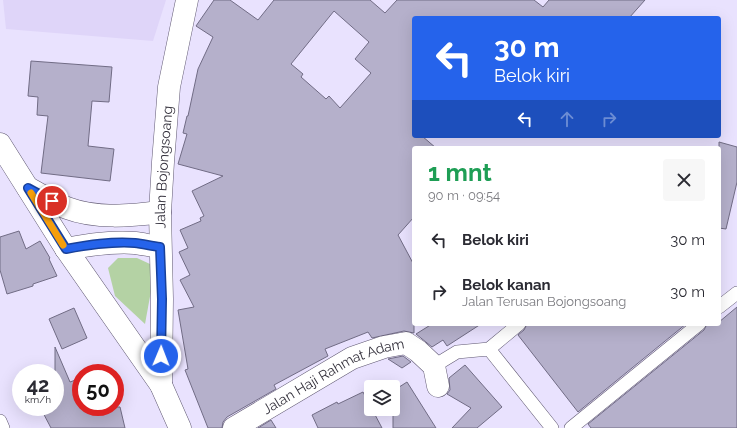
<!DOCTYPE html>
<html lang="id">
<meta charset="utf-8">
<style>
:root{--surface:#fff;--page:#f7f7f7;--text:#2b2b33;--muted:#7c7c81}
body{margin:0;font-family:Raleway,sans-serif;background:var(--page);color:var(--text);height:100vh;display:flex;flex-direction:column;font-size:15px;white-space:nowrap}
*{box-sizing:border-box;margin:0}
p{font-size:13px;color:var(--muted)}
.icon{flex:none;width:22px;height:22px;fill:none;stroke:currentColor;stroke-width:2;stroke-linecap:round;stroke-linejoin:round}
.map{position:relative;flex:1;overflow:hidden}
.drawer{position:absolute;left:412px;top:146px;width:309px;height:180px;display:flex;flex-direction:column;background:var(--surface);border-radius:4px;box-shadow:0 4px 16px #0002}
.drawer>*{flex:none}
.top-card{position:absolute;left:412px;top:16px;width:309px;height:122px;border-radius:4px;box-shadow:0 4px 16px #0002;background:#2563eb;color:#fff;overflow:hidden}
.buttons{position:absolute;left:364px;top:380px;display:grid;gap:8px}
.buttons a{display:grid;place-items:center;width:36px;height:36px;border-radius:4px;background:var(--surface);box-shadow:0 4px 16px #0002;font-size:20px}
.speed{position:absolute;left:12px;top:364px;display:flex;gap:8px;font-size:20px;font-weight:700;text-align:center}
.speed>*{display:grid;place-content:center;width:52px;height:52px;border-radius:50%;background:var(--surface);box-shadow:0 4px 16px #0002;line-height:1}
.speed small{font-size:10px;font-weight:400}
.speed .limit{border:6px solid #d22;background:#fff;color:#111}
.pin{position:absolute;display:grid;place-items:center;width:34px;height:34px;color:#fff;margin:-17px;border:2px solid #fff;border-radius:50%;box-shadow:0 1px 4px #0007}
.me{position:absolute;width:44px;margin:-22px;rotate:1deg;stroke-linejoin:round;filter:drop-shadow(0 0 3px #0008)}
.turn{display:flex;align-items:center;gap:14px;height:84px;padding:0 16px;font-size:18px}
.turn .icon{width:52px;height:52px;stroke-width:2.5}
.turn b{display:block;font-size:28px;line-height:34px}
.lanes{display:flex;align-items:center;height:38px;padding:0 16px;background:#0003;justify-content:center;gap:20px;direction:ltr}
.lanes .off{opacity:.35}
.round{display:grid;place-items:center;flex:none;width:42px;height:42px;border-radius:4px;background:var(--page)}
.headline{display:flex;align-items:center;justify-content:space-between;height:68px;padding:0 16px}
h1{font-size:24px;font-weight:700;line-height:30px;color:#1e9e55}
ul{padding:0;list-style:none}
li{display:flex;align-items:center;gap:12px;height:52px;padding:0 16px}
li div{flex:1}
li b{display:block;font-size:15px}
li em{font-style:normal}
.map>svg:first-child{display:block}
</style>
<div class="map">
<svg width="737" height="428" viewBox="0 0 737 428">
<rect width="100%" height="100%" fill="#e9e2fe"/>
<path fill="#dfd5f9" d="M3 0H166L153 41 6 29Z"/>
<path fill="#b4d2a4" d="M118 258H137L150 264 153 280 145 324 115 296 108 268Z"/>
<path fill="#b5b0cb" stroke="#716c85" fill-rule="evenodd" d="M214 0H230L258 20 274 0H370L385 13 397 0H534L543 7 549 0H645L629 18H414V136H422L436 148H414V217L398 235 414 265V333L404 331 372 338 368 332 325 349 328 356 274 385 276 389 227 417 223 422 222 428H208L185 370 188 369 178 310 194 307 180 280 190 275 179 252 188 248 180 230 201 221 200 218 204 216 192 191 223 176 178 164 187 134 183 133 187 116H188L198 69 213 37 196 26ZM334 11 369 42 355 59 371 73 340 108 329 96 326 99 301 77 303 74 291 64Z
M31 61 112 67 109 102 92 101 88 146 114 149 110 181 41 173 48 116 37 115 38 97 28 96Z
M719 142 737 147V182L726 229 719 228Z
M19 231 26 249 40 241 50 258 49 259 57 276 33 284V286L7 294 0 270V237Z
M737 307V428H591L588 424 704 330 707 324H719V322Z
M74 308 87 338 62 349 49 319Z
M432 324H481L447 346 443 340 432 347 416 334Z
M527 324H686L578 412 518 335 524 330Z
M55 347 70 382 81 378V407H120L125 428H51L40 407H55Z
M403 356 411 362 402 368 388 359Z
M465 365 502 407 477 428H452L471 408 447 394 450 390 449 378Z
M407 382 436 428H393V391Z
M363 392 382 428H318L312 415 337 402 338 404Z
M271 420 276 428H258Z"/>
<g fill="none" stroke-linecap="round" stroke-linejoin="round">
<defs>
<path id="service" d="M719 307 737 293
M489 349 519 324
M434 366 457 352 489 349 552 428
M0 421 3 428
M571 428 699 324"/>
<g id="minor">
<path id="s1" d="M234 428 352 358 384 347 406 343 418 351 434 366 438 386"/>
</g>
<g id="secondary">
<path d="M28 188C41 195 54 203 67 208 96 219 130 216 160 212"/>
<path d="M66 249C88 245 112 241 135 243 143 244 152 246 160 247"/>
<path id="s2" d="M161 385 162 299 160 212 163 162 169 87 187 0"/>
</g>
<path id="primary" d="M0 144 66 249 161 385 180 428"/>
</defs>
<use href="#service" stroke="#605972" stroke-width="14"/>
<use href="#minor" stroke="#605972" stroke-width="23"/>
<use href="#secondary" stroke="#605972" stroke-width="23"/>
<use href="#primary" stroke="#605972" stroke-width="23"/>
<use href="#service" stroke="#fff" stroke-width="13"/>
<use href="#minor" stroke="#fff" stroke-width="22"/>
<use href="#secondary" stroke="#fff" stroke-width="22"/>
<use href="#primary" stroke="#fff" stroke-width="22"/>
</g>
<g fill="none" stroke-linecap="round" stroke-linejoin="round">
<defs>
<path id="route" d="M52 201 28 188 66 249C88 245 112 241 135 243 143 244 152 246 160 247L162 299 161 356"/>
</defs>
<use href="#route" stroke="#184099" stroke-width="10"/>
<use href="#route" stroke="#2563eb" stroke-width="7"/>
<path stroke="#f59e0b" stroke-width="7" d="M31 193 63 245"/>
</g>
<g text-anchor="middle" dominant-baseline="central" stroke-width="3.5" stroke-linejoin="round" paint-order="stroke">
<g font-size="14" fill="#36333e" stroke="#fff">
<text stroke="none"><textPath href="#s2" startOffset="218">Jalan Bojongsoang</textPath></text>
<text stroke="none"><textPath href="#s1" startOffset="113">Jalan Haji Rahmat Adam</textPath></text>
</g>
</g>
</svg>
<div class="buttons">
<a><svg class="icon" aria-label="layers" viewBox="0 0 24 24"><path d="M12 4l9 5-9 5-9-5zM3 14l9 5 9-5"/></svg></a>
</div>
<div class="speed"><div>42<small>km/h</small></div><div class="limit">50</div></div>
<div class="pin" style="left:52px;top:201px;background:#d93025"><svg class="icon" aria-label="arrive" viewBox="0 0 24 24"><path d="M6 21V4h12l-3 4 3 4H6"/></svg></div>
<svg class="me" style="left:161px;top:356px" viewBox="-20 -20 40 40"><circle r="17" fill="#2563eb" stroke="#fff" stroke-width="3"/><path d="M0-11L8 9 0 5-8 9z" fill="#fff"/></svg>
<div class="top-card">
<div class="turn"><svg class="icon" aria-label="left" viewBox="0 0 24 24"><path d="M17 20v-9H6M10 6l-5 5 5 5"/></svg><div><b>30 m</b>Belok kiri</div></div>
<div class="lanes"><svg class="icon" aria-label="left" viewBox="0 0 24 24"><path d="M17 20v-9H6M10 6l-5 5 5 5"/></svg><svg class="icon off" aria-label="ahead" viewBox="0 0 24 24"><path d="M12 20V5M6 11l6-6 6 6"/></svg><svg class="icon off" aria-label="right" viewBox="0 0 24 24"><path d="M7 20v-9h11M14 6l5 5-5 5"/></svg></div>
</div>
<section class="drawer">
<div class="headline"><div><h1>1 mnt</h1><p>90 m · 09:54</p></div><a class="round"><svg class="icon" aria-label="close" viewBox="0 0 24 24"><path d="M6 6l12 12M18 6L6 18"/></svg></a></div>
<ul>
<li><svg class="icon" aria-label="left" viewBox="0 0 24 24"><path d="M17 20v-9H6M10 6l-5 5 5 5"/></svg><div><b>Belok kiri</b></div><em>30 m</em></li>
<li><svg class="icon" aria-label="right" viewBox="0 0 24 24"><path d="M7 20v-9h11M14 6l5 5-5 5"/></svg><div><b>Belok kanan</b><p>Jalan Terusan Bojongsoang</p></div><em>30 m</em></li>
</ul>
</section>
</div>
